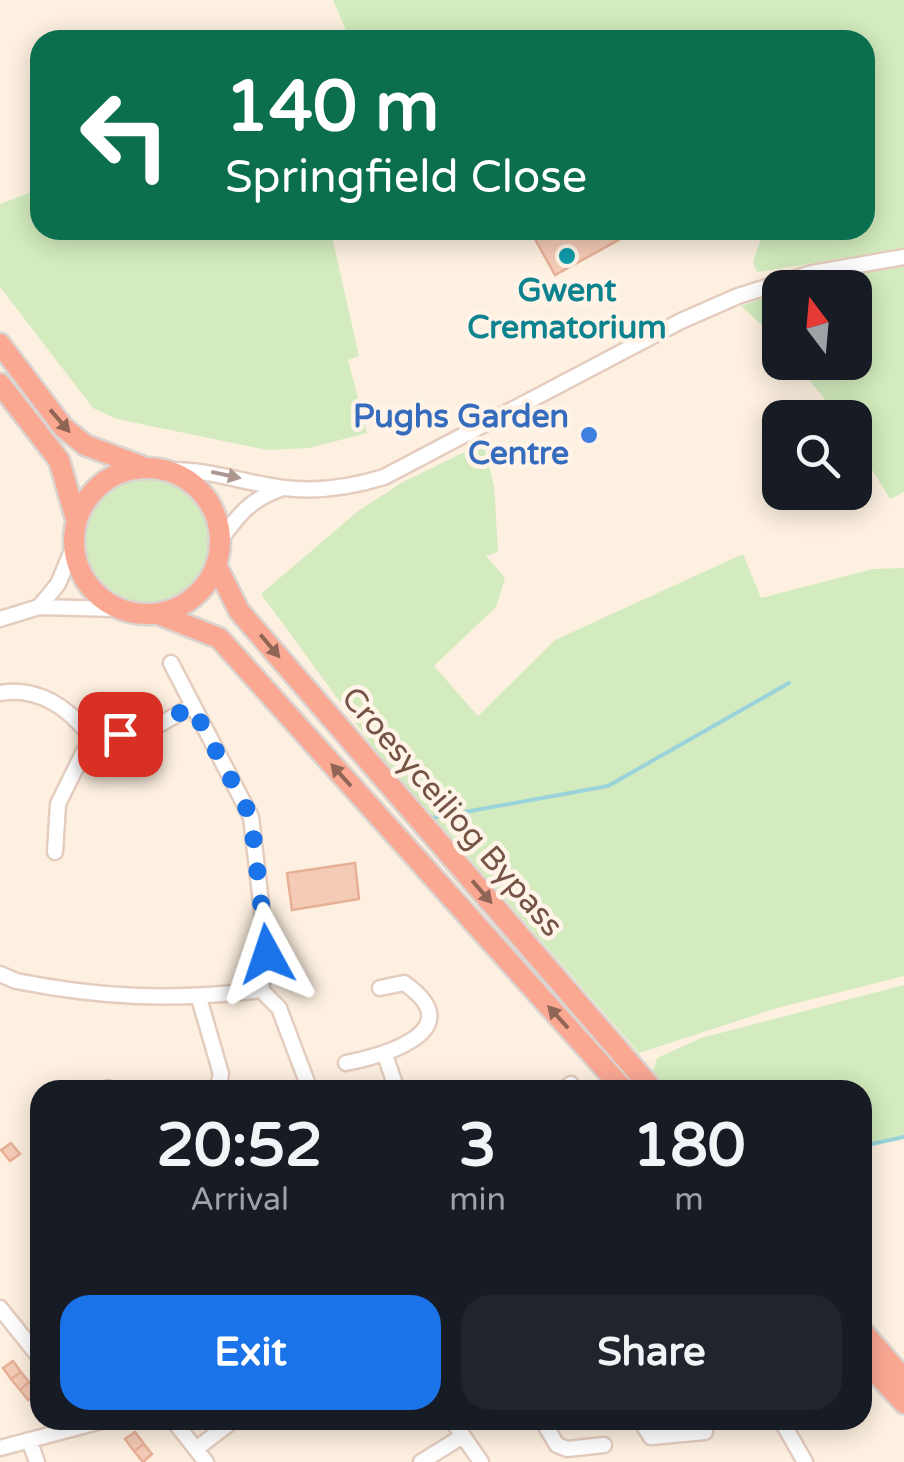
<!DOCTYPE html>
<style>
:root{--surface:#171b24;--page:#20242c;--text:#f1f3f6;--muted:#9ea1a6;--accent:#1a73e8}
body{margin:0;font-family:"Varela Round",sans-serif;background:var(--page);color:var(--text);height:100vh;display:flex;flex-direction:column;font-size:38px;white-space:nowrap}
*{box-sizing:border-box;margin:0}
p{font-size:32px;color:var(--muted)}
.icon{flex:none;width:55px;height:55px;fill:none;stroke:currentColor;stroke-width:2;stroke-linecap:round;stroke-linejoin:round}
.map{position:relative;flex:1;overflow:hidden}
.sheet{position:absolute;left:30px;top:1080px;width:842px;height:350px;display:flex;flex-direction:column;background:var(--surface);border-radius:30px;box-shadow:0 5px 25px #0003}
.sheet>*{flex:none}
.hud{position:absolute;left:30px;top:30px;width:845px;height:210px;border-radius:30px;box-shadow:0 5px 25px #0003;background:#0b6e4f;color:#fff;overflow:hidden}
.needle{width:65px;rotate:344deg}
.buttons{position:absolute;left:762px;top:270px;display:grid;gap:20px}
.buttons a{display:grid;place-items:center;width:110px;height:110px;border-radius:20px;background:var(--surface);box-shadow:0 5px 25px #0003;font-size:50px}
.pin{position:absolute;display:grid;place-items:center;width:85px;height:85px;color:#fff;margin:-42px;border-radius:20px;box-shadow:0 5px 15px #0006}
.me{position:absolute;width:110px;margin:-55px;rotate:355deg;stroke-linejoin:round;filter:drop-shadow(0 0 8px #0008)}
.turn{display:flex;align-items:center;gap:35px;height:210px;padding:0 30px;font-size:45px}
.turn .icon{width:130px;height:130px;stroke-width:2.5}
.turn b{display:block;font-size:70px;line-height:85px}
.eta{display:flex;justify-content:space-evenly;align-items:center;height:170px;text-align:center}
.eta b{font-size:60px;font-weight:800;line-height:70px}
.primary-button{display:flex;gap:20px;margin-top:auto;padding:20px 30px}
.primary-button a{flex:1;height:115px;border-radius:30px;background:var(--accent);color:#fff;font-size:40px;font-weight:800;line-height:115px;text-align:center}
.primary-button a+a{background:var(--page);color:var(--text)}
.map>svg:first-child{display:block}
</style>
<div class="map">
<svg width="904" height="1462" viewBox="0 0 904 1462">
<rect width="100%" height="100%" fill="#fdf0e0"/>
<path fill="#d3ebbe" d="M333 0H904V249L757 272 753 262 764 230H865V40H350Z
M40 189V230H339L333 241 359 356 348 360 367 433 309 448 267 450 117 419 93 408 0 287V204Z
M904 266V492L890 499 855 442V418L839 417 796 363 855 362V288L793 287 818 279Z
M780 292V342L741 306Z
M483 443 494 486 498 552 486 556 505 578 496 607 434 666 478 716 555 640 743 554 761 598 873 569 904 568V976L777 1008 639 1053 376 751 261 594 357 512 401 483Z
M85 541a62 62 0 1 1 124 0a62 62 0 1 1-124 0Z
M904 985V1137L863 1146 862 1090H669L653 1071 657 1058 701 1038Z"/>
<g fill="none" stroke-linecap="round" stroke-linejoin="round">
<path stroke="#9ad4da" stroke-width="4" d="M432 818 608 786 789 683
M862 1146 904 1137"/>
</g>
<path fill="#f4cbb6" stroke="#e7b096" stroke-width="2.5" d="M530 230H620L624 237 555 275Z
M355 863 359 899 292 910 287 873Z
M11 1143 20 1154 10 1161 1 1150Z
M13 1361 21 1372 11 1379 3 1368Z
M21 1372 29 1382 20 1390 11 1379Z
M29 1382 38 1393 28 1400 20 1390Z
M135 1432 144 1444 134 1451 125 1439Z
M144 1444 152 1454 143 1462 134 1451Z"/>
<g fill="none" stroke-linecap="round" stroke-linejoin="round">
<defs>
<path id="minor" d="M168 470C209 469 244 483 284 488 318 492 352 487 384 477L681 321 738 296 812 273 904 257
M221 539C240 513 251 499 283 488
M39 607 58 584 73 548
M0 619 39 607 117 609
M171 663 251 817 267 954 261 990
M0 693C38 686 69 708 91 737L148 731 192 706
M55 852 58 804 91 737
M0 974 16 981C102 998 173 1001 261 990
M261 990 279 1008 310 1090
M199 998 221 1074 217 1090
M385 1055 397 1090
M346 1063C386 1055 472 1030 404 983L380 988
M108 1088 110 1090
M564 1090 571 1084
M0 1308 40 1358
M173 1420 206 1462
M452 1420 481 1462
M542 1420 557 1445 567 1449 604 1445
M640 1420 651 1437 705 1432
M781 1420 805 1462
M29 1440 37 1462
M0 1448 105 1420
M196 1449 234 1420
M421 1462 463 1436"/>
<path id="highway" d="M0 344 63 427 85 445 141 466
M0 384 59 460 76 519
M74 541a73 73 0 1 1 146 0a73 73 0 1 1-146 0Z
M216 565 239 611 653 1090
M158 614 219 638 624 1090
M862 1331 904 1379
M862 1357 904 1403"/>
</defs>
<use href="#minor" stroke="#e4cdbf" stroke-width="19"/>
<use href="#highway" stroke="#dbd3cf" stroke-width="25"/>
<use href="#minor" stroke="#fff" stroke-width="14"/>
<use href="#highway" stroke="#fba893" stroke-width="20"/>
</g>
<defs><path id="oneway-solid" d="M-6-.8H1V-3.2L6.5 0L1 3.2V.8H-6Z" transform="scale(2.5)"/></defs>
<g fill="#906555">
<use href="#oneway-solid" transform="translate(60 421) rotate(49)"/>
<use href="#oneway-solid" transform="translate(270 646) rotate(50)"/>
<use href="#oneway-solid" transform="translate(341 775) rotate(-132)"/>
<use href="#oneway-solid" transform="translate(482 892) rotate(49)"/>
<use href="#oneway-solid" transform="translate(558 1017) rotate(-132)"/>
</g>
<use fill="#ac9890" href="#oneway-solid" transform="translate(226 475) rotate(12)"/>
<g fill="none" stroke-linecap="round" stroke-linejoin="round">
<path stroke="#1a73e8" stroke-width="18" stroke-dasharray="0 32.4" d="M120 734 148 731 192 706 251 817 267 954"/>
</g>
<circle fill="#0f9aa8" stroke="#fff4e7" stroke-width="4" cx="567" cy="256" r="10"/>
<circle fill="#3f7fe0" stroke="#fff4e7" stroke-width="4" cx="589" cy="435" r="10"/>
<g text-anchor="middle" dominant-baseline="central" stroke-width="9" stroke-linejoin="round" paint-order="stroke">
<g font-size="32" font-weight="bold" fill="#0d838f" stroke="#fff4e7">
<text x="567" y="291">Gwent<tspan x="567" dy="37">Crematorium</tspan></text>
</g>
<g font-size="32" font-weight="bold" fill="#366cbe" stroke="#fff4e7" text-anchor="end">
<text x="569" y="417">Pughs Garden<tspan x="569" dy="37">Centre</tspan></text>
</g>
<g font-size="32" fill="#755446" stroke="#fff4e7">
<text transform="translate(452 812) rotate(49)">Croesyceiliog Bypass</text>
</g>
</g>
</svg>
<div class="buttons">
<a><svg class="needle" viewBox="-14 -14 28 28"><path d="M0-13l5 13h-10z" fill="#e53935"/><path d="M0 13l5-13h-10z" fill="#9ea1a6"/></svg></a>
<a><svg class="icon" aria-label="search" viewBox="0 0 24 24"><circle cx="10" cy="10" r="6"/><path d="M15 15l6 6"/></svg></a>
</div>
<div class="pin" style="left:120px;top:734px;background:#d93025"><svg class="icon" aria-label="arrive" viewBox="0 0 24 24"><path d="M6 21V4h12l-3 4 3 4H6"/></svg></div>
<svg class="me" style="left:267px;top:954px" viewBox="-20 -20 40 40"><path d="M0-17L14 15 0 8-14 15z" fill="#1a73e8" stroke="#fff" stroke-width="4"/></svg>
<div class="hud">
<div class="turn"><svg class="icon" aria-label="left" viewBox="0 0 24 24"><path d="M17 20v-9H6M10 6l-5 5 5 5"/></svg><div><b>140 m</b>Springfield Close</div></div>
</div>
<section class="sheet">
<div class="eta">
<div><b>20:52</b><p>Arrival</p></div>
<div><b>3</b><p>min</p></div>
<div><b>180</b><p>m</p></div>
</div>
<div class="primary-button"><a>Exit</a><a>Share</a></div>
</section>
</div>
